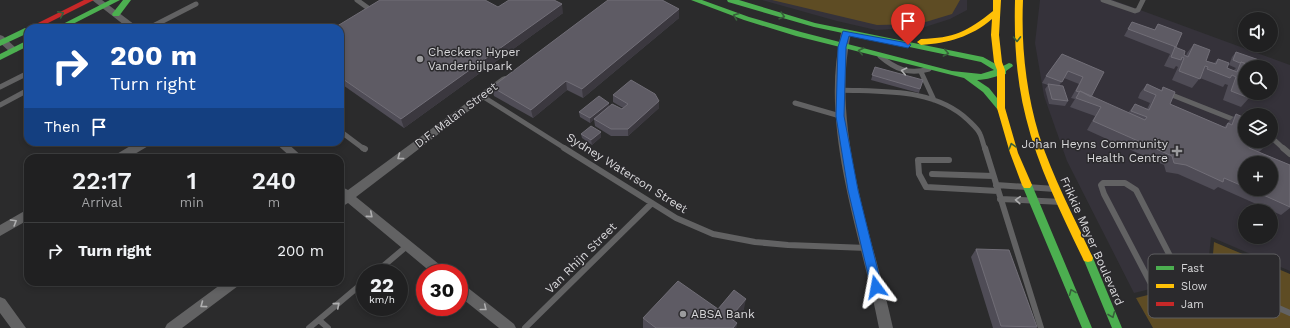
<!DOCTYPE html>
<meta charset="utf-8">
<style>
:root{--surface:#202021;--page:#28282a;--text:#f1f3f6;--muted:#a2a3a5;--line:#3d3e3f}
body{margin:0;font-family:"Work Sans",sans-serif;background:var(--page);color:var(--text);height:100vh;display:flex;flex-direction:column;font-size:15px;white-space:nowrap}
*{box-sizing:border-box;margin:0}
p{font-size:13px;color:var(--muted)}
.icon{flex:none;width:22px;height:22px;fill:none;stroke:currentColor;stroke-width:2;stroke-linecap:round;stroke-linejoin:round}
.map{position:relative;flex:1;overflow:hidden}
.sheet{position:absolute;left:24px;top:154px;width:320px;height:132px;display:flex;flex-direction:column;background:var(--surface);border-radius:12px;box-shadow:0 2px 6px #0003,0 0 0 1px var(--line)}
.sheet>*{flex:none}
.banner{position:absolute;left:24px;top:24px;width:320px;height:122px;border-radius:12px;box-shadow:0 2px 6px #0003,0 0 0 1px var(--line);background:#1a4fa0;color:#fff;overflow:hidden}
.buttons{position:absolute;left:1238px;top:12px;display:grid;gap:8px}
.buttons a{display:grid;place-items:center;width:40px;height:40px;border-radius:50%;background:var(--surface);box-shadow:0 2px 6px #0003,0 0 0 1px var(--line);font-size:20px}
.speed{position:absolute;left:356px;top:264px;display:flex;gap:8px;font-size:20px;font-weight:700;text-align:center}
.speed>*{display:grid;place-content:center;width:52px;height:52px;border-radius:50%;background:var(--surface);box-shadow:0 2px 6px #0003,0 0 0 1px var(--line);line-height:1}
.speed small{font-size:10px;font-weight:400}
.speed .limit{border:6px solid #d22;background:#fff;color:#111}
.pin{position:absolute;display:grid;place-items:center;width:34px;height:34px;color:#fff;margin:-41px -17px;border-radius:50% 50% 50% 0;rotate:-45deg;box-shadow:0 0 4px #0007}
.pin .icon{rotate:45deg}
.me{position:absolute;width:44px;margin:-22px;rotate:347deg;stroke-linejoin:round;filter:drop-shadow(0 0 3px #0008)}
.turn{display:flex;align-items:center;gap:14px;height:84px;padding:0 20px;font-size:18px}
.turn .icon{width:52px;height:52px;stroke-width:2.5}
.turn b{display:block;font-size:28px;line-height:34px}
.then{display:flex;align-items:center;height:38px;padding:0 20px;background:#0003;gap:8px;font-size:15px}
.eta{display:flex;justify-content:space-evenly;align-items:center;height:68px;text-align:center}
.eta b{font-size:24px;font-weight:600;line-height:28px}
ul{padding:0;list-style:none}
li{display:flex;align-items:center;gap:12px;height:56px;padding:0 20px;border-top:1px solid var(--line)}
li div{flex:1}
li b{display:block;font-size:15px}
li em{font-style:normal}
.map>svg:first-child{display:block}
</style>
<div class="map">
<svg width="1290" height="328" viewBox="0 0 1290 328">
<rect width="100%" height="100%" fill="#2b2b2c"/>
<path fill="#35323a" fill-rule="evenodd" d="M762 0H967V10L950 19 925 27 876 30 837 21Z
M1040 0H1113L1290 65V271L1211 237 1207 275 1134 293 1067 161 1044 96 1035 43ZM1245 67H1271V93H1245ZM1245 115H1271V141H1245ZM1245 163H1271V189H1245ZM1245 211H1271V237H1245Z"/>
<path fill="#5e4c24" d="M772 0H960L952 14 919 24 877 25Z
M1214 242 1290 274V328H1153L1136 298 1211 279Z"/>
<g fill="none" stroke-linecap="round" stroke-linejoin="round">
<path stroke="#626263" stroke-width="5" d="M357 0 368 8
M1103 0 1135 11 1138 10 1143 0
M149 28 196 4
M880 56C895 69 909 75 929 69
M921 72 934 100
M0 87 28 73
M840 90C883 92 934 88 968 120 972 124 978 129 980 134 982 138 983 144 985 149
M1167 93 1245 124
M482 96 566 149
M795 103 840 116
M0 105 28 90
M340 131 364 149
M1271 137 1284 149"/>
<path stroke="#626263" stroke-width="6" d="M363 148 365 149
M564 148 676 218 713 234 755 242 788 245 867 248
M985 148 1041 328
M1283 148 1290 154
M949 160H918L919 174 926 187 998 191
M932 174 993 176
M996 185 1055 189
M1000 199 1062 202
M375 273 407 246
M1185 285 1136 190 1125 183H1103L1101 185 1104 194 1150 282 1240 291 1290 313
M319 320 328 328
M309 328 365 281
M525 328 652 203"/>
<path fill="#626263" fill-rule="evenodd" d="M92 0H102L139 28H128Z
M846 30 851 33C830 128 873 235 893 328H879C861 234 819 129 841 33Z
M0 35 3 36 16 48 18 50 16 52H10L0 43Z
M505 76 510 79 508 81 356 197 445 269 447 273H432L348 203 340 208V186L348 190 502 77Z
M137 142H151L150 145 128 158H114L115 155Z
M274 142H286L304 158H292Z
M28 209V220L0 236V225Z
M224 282H240L238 286 182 328H165L167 324Z
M459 282 463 284 514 324 516 328H499L459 296Z
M0 297 5 299 26 328H11L0 313Z"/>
<path fill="#4caf50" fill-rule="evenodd" d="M110 0H120L65 28H55Z
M123 0H131L119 16H113L112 14Z
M691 0H702L749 17 801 32 952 71 981 74 994 70 981 62 814 27 728 2 727 0H739L815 23 983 57 1001 67 1009 63 1012 64 1013 66 1006 71V74C996 76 987 80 977 80L989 88 1005 108 1004 110H998L983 92 964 78 796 36 744 20Z
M25 28H30H28V33L0 46V40Z
M28 40V46L0 60V54Z
M1027 181 1030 182 1032 185 1092 328H1082L1022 185 1024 182Z
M1088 254 1092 255 1093 258 1122 328H1112L1083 258 1084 255Z"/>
<path fill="#ffc107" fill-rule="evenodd" d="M993 0H1001L999 35 1002 62 1005 70V108L1018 153 1032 185 1030 188H1024L1022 185 1010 153 997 108V70L994 62 991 35 992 19C971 37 948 43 921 45L917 42 921 39C954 38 967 32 993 11Z
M1015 0H1023C1021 46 1026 91 1039 135 1053 178 1074 217 1093 258L1092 261 1088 262 1084 261C1062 215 1038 167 1026 118 1016 79 1014 40 1015 0Z"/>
<path fill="#c62828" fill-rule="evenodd" d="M84 0H94L38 28H28Z"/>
</g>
<path fill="#4f4c56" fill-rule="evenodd" d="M498 7 563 13 404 128 340 83V28Z
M679 9V18L583 98 567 90 533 118 494 96 492 87Z
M1132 22 1154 30 1158 24 1182 33 1175 48 1184 55 1186 56 1187 53 1194 44 1206 61 1214 63 1218 59 1227 68 1233 71 1236 68 1229 65 1232 57 1236 52 1256 67 1249 98 1241 107 1223 100 1228 85 1225 84 1223 87 1200 78 1192 88 1172 80 1178 67 1176 66 1174 69 1164 66 1170 54 1124 36Z
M1062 54 1104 72 1091 97 1128 113 1135 104 1147 109 1150 103 1138 98 1140 93 1147 84 1161 90 1163 87 1170 104 1224 127 1236 114 1245 141H1269L1268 144 1259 152 1290 165V208L1281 215 1218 187 1214 190 1178 174 1166 172 1164 165 1087 130 1095 116 1070 107 1075 99 1071 98 1079 84 1064 78 1059 86 1068 101 1065 106 1049 104 1045 89 1048 85 1042 83 1046 76ZM1245 163 1271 189H1245Z
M875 67 920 89 919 93 871 80Z
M613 95 659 108 628 136H611L595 126 594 119 590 123 580 117 579 112 609 103V106L622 109 623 108 613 102Z
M581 134 601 137 592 145 582 138Z
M976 249 1037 327 1036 328H993L971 257Z
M744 309 734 321 737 323 736 328H643V318Z"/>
<path fill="#3b383f" d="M562 4 563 13 404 128 401 119Z
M679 9V18L583 98 582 89Z
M566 81 567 90 533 118 531 110Z
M659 101V108L628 136V129Z
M609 103V107L590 123V118Z
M601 132V137L592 145 591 140Z
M746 299 744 309 728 328 730 318Z
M737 323 736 328H733Z"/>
<path fill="#5e5b64" stroke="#716e77" d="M380 0H485L498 7 509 0H554L562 4 401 119 340 77V28H334Z
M608 0H662L679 9 582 89 566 81 531 110 492 87Z
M1132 22 1155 30 1158 24 1182 33 1176 47 1128 29Z
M1194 44 1210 50 1206 61 1216 64 1218 59 1229 63 1227 68 1237 72 1241 62 1255 67H1245V93H1251L1249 98 1231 91 1236 77 1232 75 1230 78 1207 69 1208 67 1205 66 1200 79 1179 71 1184 58 1182 57 1181 60 1171 57 1175 47 1185 51 1184 55 1188 57Z
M1236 52 1259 60 1256 67 1241 62 1240 63 1233 60Z
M1062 54 1104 72 1091 97 1080 91 1079 92 1076 91 1083 77 1068 71 1062 82 1046 76Z
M875 67 923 80 920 89 872 75Z
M631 80 655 94 659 101 628 129H611L594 119 612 104 622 109 628 104 613 95Z
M1048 84 1063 86 1068 101 1052 99Z
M1147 84 1162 91 1163 87 1175 92 1170 104 1226 128 1228 123 1232 125 1236 114 1245 118V141H1251L1249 148 1290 165V207L1250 189H1271V163H1245V187L1224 178 1223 182 1186 165 1174 163 1172 156 1093 121 1101 107 1076 98 1080 91 1145 120 1147 117 1131 111 1135 104 1149 110 1156 95 1144 90Z
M599 96 609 103 590 118 579 112Z
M591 126 601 132 591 140 581 134Z
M1261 141H1269L1268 144Z
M976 249 1009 250 1037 327 1001 326Z
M678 281 718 309 734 290 746 299 730 318 737 323 733 328H656L643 318Z"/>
<defs><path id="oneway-chevron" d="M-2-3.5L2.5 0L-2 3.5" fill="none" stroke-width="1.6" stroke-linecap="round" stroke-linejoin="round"/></defs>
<g stroke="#385f3b">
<use href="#oneway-chevron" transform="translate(61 14) rotate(-26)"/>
<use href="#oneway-chevron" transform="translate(736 16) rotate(-159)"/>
<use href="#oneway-chevron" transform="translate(782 16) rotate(16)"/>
<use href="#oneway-chevron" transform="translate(1017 39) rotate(89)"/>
<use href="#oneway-chevron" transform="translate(861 51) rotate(-167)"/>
<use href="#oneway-chevron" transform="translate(946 53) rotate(11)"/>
<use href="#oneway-chevron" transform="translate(1012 146) rotate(-107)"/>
<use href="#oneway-chevron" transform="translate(1072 292) rotate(-112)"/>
<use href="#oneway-chevron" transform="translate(1112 315) rotate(68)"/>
</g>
<g stroke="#afafb0">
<use href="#oneway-chevron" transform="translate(904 71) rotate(-168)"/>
<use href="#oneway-chevron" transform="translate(400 157) rotate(143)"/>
<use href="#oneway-chevron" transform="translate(1018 200) rotate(-176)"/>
<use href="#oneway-chevron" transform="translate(370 215) rotate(40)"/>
<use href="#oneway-chevron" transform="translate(14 222) rotate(-31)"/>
<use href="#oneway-chevron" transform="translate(203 305) rotate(143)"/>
<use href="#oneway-chevron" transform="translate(337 305) rotate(-40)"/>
<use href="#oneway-chevron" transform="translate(484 308) rotate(39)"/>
</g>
<path fill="#1a73e8" stroke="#114b97" d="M843 31 908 43 911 45 908 48 849 36 846 47 844 116 858 190 882 287 880 290 876 291 873 290 871 287 848 190 836 116 838 47Z"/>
<g fill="#9b9b9d" stroke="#2b2a2d" stroke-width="1.5">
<circle cx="420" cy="59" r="4"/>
<path d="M1175 145h4v4h4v4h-4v4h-4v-4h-4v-4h4z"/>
<circle cx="683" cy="314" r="4"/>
</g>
<g text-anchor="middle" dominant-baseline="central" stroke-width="3" stroke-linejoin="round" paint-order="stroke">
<g font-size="12" fill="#d8d8da" stroke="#2b2a2d" text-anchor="start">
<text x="428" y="52">Checkers Hyper<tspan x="428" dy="14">Vanderbijlpark</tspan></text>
<text x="1168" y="144" text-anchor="end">Johan Heyns Community<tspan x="1168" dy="14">Health Centre</tspan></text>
<text x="691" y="314">ABSA Bank</text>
</g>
<g font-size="12" fill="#d8d8da" stroke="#2b2a2d">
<text transform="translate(456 115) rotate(-37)">D.F. Malan Street</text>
<text transform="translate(627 173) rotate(32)">Sydney Waterson Street</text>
<text transform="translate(1092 241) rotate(66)">Frikkie Meyer Boulevard</text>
<text transform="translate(581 258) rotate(-45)">Van Rhijn Street</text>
</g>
</g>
<rect x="1148" y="254" width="132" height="64" rx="6" fill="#2b2a2d" stroke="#5f5e61" stroke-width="1"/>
<rect x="1156" y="266" width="18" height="4" fill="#4caf50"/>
<rect x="1156" y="284" width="18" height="4" fill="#ffc107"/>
<rect x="1156" y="302" width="18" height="4" fill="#c62828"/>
<g font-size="11" fill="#d8d8da">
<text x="1181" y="272">Fast</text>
<text x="1181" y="290">Slow</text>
<text x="1181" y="308">Jam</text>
</g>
</svg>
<div class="buttons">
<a><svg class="icon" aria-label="sound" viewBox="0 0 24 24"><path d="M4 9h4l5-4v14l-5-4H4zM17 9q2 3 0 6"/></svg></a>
<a><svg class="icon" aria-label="search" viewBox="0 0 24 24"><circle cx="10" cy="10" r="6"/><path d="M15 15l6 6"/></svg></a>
<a><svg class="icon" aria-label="layers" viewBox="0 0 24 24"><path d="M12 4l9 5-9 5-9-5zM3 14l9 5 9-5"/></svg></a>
<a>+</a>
<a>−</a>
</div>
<div class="speed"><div>22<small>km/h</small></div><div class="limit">30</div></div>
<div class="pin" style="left:908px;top:45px;background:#d93025"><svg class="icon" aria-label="arrive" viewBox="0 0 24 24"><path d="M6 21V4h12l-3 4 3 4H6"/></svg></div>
<svg class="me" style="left:876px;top:287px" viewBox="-20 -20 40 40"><path d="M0-17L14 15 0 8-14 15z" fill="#1a73e8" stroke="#fff" stroke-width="4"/></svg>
<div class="banner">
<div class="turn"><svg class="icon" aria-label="right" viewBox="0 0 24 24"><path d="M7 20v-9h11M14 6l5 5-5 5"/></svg><div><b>200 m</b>Turn right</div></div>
<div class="then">Then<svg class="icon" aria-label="arrive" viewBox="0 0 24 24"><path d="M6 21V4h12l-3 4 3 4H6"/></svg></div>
</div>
<section class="sheet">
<div class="eta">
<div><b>22:17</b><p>Arrival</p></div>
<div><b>1</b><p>min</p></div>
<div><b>240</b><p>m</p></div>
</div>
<ul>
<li><svg class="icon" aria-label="right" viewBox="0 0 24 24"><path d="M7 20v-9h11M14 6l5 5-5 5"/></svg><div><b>Turn right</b></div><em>200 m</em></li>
</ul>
</section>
</div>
